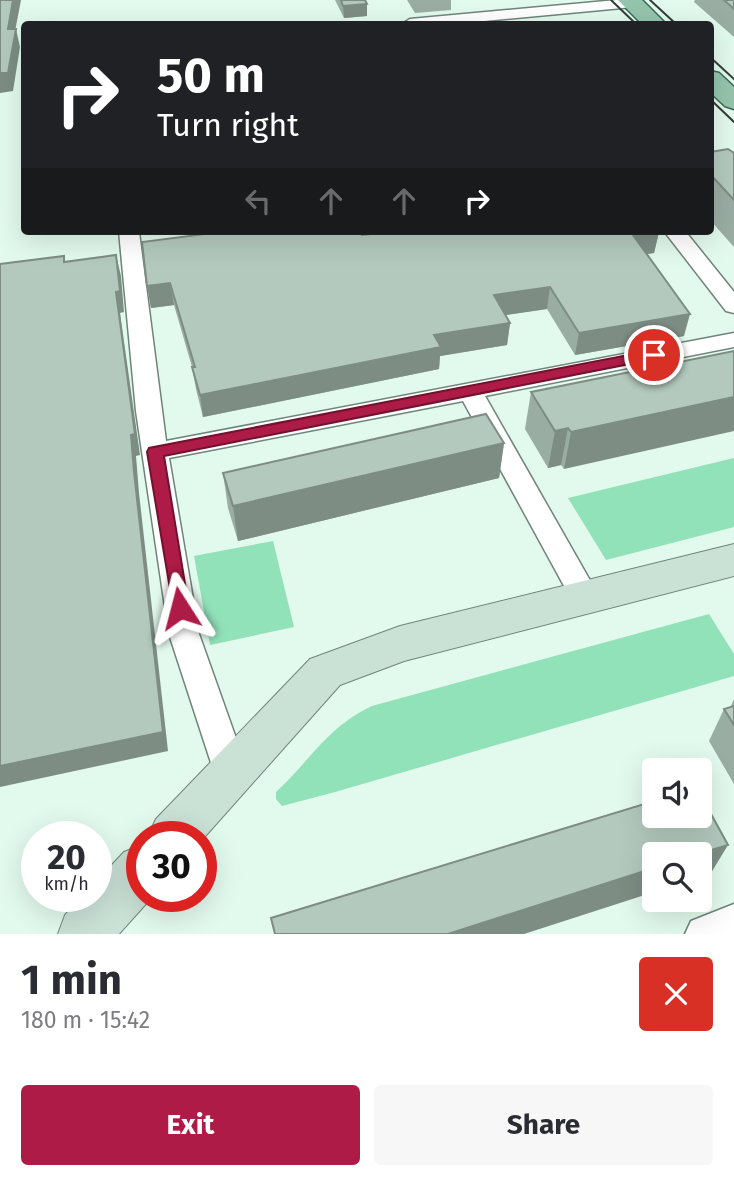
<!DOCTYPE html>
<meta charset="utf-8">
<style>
:root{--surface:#fff;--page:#f7f7f7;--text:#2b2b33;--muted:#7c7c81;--accent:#ae1b46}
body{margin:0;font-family:"Fira Sans",sans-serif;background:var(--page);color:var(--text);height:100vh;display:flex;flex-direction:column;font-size:26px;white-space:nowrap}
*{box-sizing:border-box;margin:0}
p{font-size:23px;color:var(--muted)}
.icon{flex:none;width:38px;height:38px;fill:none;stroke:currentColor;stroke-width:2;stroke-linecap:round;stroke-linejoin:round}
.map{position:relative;height:934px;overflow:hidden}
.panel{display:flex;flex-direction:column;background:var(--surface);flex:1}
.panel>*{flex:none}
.guide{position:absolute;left:21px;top:21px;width:693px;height:214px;border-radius:7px;box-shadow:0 7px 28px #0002;background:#202124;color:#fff;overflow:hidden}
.buttons{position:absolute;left:642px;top:758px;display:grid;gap:14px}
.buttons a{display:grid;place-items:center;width:70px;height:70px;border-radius:7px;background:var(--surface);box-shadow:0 7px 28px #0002;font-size:35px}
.speed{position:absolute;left:21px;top:821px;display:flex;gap:14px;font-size:35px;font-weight:700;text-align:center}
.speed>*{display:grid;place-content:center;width:91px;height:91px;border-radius:50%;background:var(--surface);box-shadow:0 7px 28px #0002;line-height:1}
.speed small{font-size:18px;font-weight:400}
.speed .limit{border:10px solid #d22;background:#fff;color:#111}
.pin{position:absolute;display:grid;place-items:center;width:60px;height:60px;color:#fff;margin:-30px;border:4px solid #fff;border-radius:50%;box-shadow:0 2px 7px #0007}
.me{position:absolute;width:77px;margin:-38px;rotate:351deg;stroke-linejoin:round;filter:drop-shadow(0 0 5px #0008)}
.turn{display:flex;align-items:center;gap:24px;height:147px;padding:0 21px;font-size:32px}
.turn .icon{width:91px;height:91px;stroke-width:2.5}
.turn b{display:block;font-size:49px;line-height:60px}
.lanes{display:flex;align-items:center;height:66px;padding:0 21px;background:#0003;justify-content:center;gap:35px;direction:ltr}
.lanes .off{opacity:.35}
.round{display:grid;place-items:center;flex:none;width:74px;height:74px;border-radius:7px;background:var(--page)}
.summary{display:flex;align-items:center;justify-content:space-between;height:119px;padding:0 21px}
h1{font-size:42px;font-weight:700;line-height:52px}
.button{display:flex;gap:14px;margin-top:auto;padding:14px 21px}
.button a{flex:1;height:80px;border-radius:7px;background:var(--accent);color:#fff;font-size:28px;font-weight:700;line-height:80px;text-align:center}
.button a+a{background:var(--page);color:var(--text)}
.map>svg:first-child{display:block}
</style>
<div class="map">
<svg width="734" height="934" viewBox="0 0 734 934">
<rect width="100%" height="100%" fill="#e2f9ed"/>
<path fill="#91e1b9" d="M734 458V527L606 560 568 498Z
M273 541 294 627 210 645 194 556Z
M709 614 734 654V676L335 792 282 806 276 799V792C312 759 326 728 372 706Z"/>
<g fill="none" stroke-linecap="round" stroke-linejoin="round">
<defs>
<path id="street" d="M617 0H638L640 3 633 7 453 24H402L410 19Z
M119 231 139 232 166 441 734 333V347L485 396 600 598 595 606 585 610 575 606 463 401 169 458 199 634 248 772 243 783 231 788 219 783 214 772 169 634 136 411Z
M664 231H685L734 292V313L726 311Z
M734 904V934H685L691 921Z"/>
<path id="secondary" d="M734 544V576L404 661 340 685 201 841V836H148L156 819 310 659 400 626Z
M142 845V896H153L119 934H58L65 915 83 896H96V882L124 852Z"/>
<path id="primary" d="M618 0H642L666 24H642Z
M710 71 719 73 734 87V109L725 106 710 92Z"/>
</defs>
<use href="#street" stroke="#70857a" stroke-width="3"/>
<use href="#secondary" stroke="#70857a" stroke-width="2"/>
<use href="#primary" stroke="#366c52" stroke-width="3"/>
<use href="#street" fill="#fff" fill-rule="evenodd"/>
<use href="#secondary" fill="#cae1d6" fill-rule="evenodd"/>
<use href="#primary" fill="#95c4ad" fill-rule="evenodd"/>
<path stroke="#323d37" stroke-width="2" d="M611 0 636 24
M650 0 676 24
M710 57 734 79
M710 99 734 122"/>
</g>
<path fill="#9aada3" d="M335 0H365L367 16 344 18Z
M407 0H451V10L415 13Z
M695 0H734V37L694 2Z
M710 152 734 153V247L710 220Z
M203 231H361L362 235 659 232 654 253 646 254 684 336 575 355 547 309 505 315 510 323 507 345 440 356 439 369 203 417 196 389 192 367 174 305 151 308 147 286 204 234Z
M734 351 564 469 561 465 548 468 525 429 531 392Z
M504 443 499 478 238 541 228 508 223 473Z
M734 699V784L709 741 724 709 730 708Z"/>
<path fill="#7d8d84" d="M13 0H21L12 47 8 29Z
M367 4V16L344 18 343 6Z
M16 29 20 47 13 91 0 93V73Z
M659 232 654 253 628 257 633 235Z
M116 255 121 276 124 312 120 313 140 455 136 456 139 493 168 751 0 787V766L134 472 116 292Z
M170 283 174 305 151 308 147 286Z
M550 287 547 309 492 317 494 295Z
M690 314 684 336 575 355 579 333Z
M510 323 507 345 440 356 439 369 203 417 200 395 434 335Z
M734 397V431L564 469 571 432Z
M568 428 561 465 548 468 555 431Z
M504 443 499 478 238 541 233 506Z
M728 845 711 873 700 877V854Z
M654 868V892L524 934H448Z"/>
<path fill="#b3c9bd" stroke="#7d8d84" stroke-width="2" d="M0 0H13L8 29H16L8 73H0Z
M341 0H365L367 4 343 6Z
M724 0H734V9Z
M728 149 734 153V200L710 174V152Z
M204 231H361L362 235 398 231H659V232L633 235 690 314 579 333 550 287 494 295 510 323 434 335 441 347 200 395 192 367H195L170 283 147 286 142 242 205 234Z
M116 255 120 291 116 292 135 434 131 435 134 472 163 732 0 766V264L64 256V262Z
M734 351V397L571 432 568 428 555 431 531 392Z
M486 414 504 443 233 506 223 473Z
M734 706V725L724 709Z
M700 794 728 845 698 854H654V868L448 934H275L271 918 654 801V816H700Z"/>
<path fill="#ae1b46" stroke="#71122e" stroke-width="2" d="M654 350 662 355 660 358 164 456 189 608 187 613H174L147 452 149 448Z"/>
</svg>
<div class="buttons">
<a><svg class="icon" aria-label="sound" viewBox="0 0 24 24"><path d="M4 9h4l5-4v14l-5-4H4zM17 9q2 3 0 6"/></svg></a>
<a><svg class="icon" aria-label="search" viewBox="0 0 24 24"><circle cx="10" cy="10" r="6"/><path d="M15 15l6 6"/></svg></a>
</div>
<div class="speed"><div>20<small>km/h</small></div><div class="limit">30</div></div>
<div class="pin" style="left:654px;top:355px;background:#d93025"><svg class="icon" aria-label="arrive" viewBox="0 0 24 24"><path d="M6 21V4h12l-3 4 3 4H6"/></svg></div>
<svg class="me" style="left:180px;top:608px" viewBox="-20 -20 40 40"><path d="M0-17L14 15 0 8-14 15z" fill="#ae1b46" stroke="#fff" stroke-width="4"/></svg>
<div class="guide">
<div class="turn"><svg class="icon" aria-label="right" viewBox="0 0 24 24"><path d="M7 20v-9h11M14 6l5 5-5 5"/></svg><div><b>50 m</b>Turn right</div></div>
<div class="lanes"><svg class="icon off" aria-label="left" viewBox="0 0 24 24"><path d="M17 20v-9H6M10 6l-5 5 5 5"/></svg><svg class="icon off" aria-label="ahead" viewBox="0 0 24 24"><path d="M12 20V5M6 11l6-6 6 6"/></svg><svg class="icon off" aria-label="ahead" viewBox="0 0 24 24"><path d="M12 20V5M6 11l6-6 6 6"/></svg><svg class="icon" aria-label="right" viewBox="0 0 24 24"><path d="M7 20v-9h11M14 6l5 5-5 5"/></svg></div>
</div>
</div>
<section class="panel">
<div class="summary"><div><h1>1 min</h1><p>180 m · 15:42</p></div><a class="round" style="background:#d93025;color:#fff"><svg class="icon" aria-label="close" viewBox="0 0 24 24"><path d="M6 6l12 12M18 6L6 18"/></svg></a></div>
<div class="button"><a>Exit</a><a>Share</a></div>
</section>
